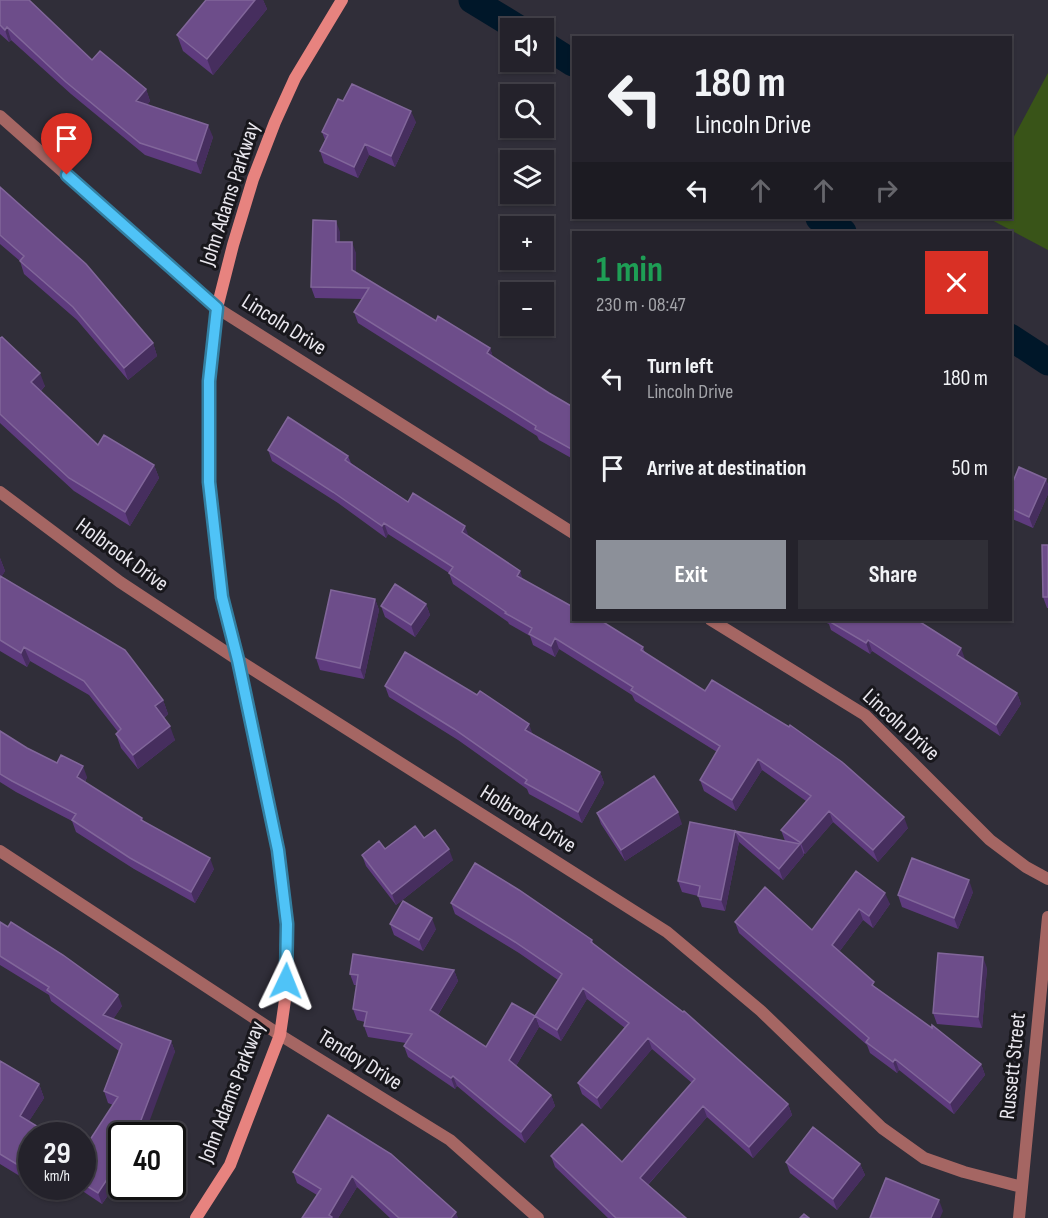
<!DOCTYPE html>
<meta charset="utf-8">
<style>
:root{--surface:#24222b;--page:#302f37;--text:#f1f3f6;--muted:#a3a4a9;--line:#413f47;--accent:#8c9099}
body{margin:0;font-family:"Sofia Sans Condensed",sans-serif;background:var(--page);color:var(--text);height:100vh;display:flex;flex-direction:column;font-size:22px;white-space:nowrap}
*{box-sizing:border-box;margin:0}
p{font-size:20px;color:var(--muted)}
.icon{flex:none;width:33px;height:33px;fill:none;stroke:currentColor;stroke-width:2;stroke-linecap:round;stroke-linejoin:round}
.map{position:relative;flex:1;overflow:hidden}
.drawer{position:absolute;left:572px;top:231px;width:440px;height:390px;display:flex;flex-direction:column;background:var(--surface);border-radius:0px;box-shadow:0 2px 4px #0004,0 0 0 2px var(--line)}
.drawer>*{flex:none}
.top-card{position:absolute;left:572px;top:36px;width:440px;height:183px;border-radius:0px;box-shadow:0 2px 4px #0004,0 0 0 2px var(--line);background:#24222b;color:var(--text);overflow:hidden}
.tools{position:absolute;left:500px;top:18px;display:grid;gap:12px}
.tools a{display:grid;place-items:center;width:54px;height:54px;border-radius:0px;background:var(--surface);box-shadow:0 2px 4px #0004,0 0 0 2px var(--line);font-size:30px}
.speed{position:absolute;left:18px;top:1122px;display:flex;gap:12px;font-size:30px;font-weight:700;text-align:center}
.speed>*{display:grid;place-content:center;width:78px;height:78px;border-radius:50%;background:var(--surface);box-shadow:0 2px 4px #0004,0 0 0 2px var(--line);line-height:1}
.speed small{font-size:15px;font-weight:400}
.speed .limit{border:3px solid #111;border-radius:9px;background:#fff;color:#111}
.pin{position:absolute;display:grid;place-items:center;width:51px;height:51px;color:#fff;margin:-62px -26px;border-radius:50% 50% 50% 0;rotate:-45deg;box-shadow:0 0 6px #0007}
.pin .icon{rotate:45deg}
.me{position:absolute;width:66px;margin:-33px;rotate:2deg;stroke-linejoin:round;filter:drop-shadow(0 0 4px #0008)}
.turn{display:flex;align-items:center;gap:21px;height:126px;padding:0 24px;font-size:27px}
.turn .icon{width:78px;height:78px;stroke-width:2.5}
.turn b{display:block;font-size:42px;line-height:51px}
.lanes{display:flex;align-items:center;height:57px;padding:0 24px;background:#0003;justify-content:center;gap:30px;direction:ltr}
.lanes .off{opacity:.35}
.round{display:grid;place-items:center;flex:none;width:63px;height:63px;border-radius:0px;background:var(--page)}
.summary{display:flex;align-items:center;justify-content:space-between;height:102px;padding:0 24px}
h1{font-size:36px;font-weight:700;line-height:45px;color:#1e9e55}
.primary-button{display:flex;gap:12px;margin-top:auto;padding:12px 24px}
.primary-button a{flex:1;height:69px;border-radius:0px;background:var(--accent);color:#fff;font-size:24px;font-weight:700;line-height:69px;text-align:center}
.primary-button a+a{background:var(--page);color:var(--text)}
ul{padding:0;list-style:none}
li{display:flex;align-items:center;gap:18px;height:90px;padding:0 24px}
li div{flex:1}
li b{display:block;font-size:22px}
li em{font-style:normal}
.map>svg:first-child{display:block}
</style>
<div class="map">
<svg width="1048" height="1218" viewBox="0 0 1048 1218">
<rect width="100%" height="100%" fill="#302e39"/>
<path fill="#395418" d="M1048 73V250L988 218H1010V144Z"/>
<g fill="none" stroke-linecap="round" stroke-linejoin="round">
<path stroke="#001729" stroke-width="27" d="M472 0 518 28
M543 44 573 63
M819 218 843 232
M1010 337 1048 362"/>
<path stroke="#a56663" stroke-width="12" d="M0 116 217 308 573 533
M0 492 120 582 238 660 667 932 761 1011 882 1128 924 1158 964 1172 1022 1187
M711 620 865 715 990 840 1026 867 1048 879
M0 851 280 1035 450 1140 538 1218
M1019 1218 1048 917"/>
<path stroke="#e7837f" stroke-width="12" d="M196 1218 230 1165 280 1035 285 1000 287 924 278 850 238 660 222 597 209 482V381L217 308 233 245 253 179 275 122 295 78 342 0"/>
</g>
<path fill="#5e3b7e" d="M0 0 92 60 146 89 150 101 147 105 213 137 201 174 145 155 71 94 11 40 9 42 0 34Z
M206 0H263L267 9 213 75 183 51 177 35Z
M343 101 416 122 395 167 369 155 358 178 324 163 320 151 325 140 322 132Z
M0 187 153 343 157 356 128 380 77 320 24 274 20 261 0 244Z
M340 232V242L356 253V273L436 321 490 348 493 358 549 393 573 407V459L539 440 537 436 358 323 354 312 362 299 315 298 311 287Z
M0 338 45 386 41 391 98 445 154 465 159 478 130 526 74 491 0 423Z
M268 450 348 456 351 463 408 502 469 536 523 579 643 647 645 653 908 828 878 862 833 822 805 854 804 853V855L783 880 739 842 725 911 702 907 698 896 682 892 678 881 690 822 785 841 781 830 806 801 762 770 736 811 704 791 700 780 717 752 635 701 632 695 559 649 555 657 533 645 530 636 509 624 508 622 453 584 449 573 388 534 386 538 338 503 272 461Z
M1046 479 1048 485V494L1033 528 1010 518V489Z
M1048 545V608H1047L1043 597Z
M0 558 5 571 1 577 163 700 168 714 164 718 175 740 138 769 121 748 116 734 118 732 89 695 30 661 27 667 0 651Z
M375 599 379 610 364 679 320 670 316 658Z
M426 604 430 615 415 637 385 617 381 606Z
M820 620H917L965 660 1017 693 1021 704 1000 736 872 651 870 654 831 630 829 624Z
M385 686 477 695 533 734 600 772 604 783 582 823 529 794 527 789 458 740 389 697Z
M0 731 27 748 57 763 87 777 85 782 142 818 144 822 214 869 195 903 134 869 76 832 72 821 16 792 0 782Z
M597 813 682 824 625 861 601 824Z
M424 838 453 860 396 905 366 866 362 855Z
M856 871 890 904 873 928 863 920 839 952 876 988 981 1064 985 1075 954 1114 899 1070 897 1073 870 1053 867 1045 739 933 735 922 812 930Z
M973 892 958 929 902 907 898 895Z
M451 903 592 940 594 945 788 1104 792 1115 753 1158 707 1117 648 1185 686 1218H608L555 1167 551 1156 622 1162 692 1083 652 1049 601 1109 582 1094 578 1083 625 1028 587 999 561 1041 539 1027 535 1016 558 980 519 953 455 914Z
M0 922 122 1006 113 1019 171 1041 175 1052 122 1136V1175L102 1204 75 1186H82V1152L113 1105 108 1103 104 1091 119 1051 51 1001 49 995 0 965Z
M390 924 436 929 423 951 394 935Z
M987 968 982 1028 937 1024 933 1013Z
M454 970 458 981 438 1015 486 1047 539 1027 516 1066 551 1095 555 1106 525 1143 457 1086 455 1089 408 1057 404 1046 406 1043 368 1037 364 1026 365 1022 357 1020 353 1009 357 985H354L350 974Z
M0 1061 39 1084 44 1098 29 1121 23 1178 0 1164Z
M328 1115 458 1218H390L357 1187 338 1218H302L317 1195 297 1183 293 1172Z
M786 1162 860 1164 865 1175 837 1210 790 1173Z"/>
<path fill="#462e5e" d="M255 0H263L267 9 213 75 207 59Z
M7 27 11 40 9 42 5 30Z
M146 89 150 101 141 113 136 101Z
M411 111 416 122 395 167 391 156Z
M208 125 213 137 201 174 196 161Z
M365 144 369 155 358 178 354 167Z
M336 221 340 232V253L336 242Z
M352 242 356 253V281L352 270Z
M153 343 157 356 128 380 124 368Z
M490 348 494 360 487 353Z
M40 373 45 386 36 396 31 382Z
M154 465 159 478 130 526 125 512Z
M1046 479 1048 485V494L1033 528 1029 517Z
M384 523 388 534 386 538 382 526Z
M465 526 469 537 462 532Z
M0 558 5 571 0 579Z
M520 571 524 582 517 576Z
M375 599 379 610 364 679 360 668Z
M426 604 430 615 415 637 411 625Z
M555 638 559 649 555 657 551 646Z
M868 640 872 651 870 654 866 643Z
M24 647 30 661 27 667 21 653Z
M961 648 965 659 961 666 957 655Z
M1017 693 1021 704 1000 736 996 725Z
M163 700 168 714 160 720 155 706Z
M529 724 533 735 525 730Z
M170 726 175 740 138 769 133 755Z
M758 759 762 770 736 811 732 800Z
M83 766 87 777 81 789 77 777Z
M600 772 604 783 582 823 578 812Z
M829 811 833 822 805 854 801 843Z
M678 812 682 824 625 861 621 850Z
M904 817 908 828 878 862 873 850Z
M735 831 739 842 725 911 721 900Z
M800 844 804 855 783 880 779 869Z
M449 849 453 860 396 905 392 894Z
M210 858 214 869 195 903 191 892Z
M969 880 973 892 958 929 954 918Z
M885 893 890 904 873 928 869 916Z
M859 909 863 920 836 956 832 945Z
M432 918 436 929 423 951 419 940Z
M983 957 987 968 982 1028 978 1017Z
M454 970 458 981 434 1021 430 1010Z
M583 988 587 999 561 1041 557 1030Z
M118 995 122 1006 108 1027 103 1015Z
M535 1016 539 1027 513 1071 509 1060Z
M648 1038 652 1049 601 1109 597 1098Z
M171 1041 175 1052 144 1136H135Z
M895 1059 899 1070 897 1073 893 1062Z
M981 1064 985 1075 954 1114 950 1103Z
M453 1076 457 1086 455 1089 451 1078Z
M39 1084 44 1098 24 1129 20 1116Z
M551 1095 555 1106 525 1143 521 1132Z
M788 1104 792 1115 753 1158 749 1147Z
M703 1106 707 1117 644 1189 640 1178Z
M40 1128 43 1136H36Z
M32 1142V1163L23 1178 18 1165Z
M122 1157V1175L102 1204 98 1193Z
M860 1164 865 1175 837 1210 833 1199Z
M352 1176 357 1187 338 1218H330L329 1215Z
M939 1200 943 1211 940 1218H931Z
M456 1212 458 1218H451Z"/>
<path fill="#6d4d8a" stroke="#81669a" stroke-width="1.5" d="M0 0H29L92 60 100 51 146 89 136 101 208 125 196 161 140 143 66 82 7 27 5 30 0 25Z
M206 0H255L207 59 177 35Z
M352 84 411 111 391 156 365 144 354 167 320 151 328 135 322 132 338 99 343 101Z
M0 187 86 264 153 343 124 368 73 307 20 261 24 256 0 235Z
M313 220 336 221V242H352V270L436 321 438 316 490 348 487 353 549 393 573 407V450L535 429 536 426 354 312 369 288 311 287Z
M2 337 40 373 31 382 98 445 104 435 154 465 125 512 69 478 0 414V338Z
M288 417 348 456 345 460 408 502 413 493 465 526 462 532 520 571 517 576 573 607V620H600L643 647 641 650 705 691 712 680 789 727 790 725 842 762 904 817 873 850 829 811 801 843 781 830 811 796 758 759 732 800 700 780 720 746 631 690 633 687 555 638 551 646 529 634 532 628 505 613 506 612 449 573 453 567 384 523 382 526 333 492 268 450Z
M1019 467 1046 479 1029 517 1010 508V489Z
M1042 545H1048V597H1043Z
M0 576 125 650 163 700 155 706 170 726 133 755 116 734 121 729 84 681 24 647 21 653 0 640Z
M395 584 426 604 411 625 381 606Z
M331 590 375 599 360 668 316 658Z
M827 620H917L961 648 957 655 1017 693 996 725 868 640 866 643Z
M405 652 477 695 480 691 529 724 525 730 600 772 578 812 525 783 527 780 454 729 385 686Z
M0 731 27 748 57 763 61 755 83 766 77 777 142 818 141 820 210 858 191 892 130 858 72 820 76 814 12 781 0 774Z
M654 776 678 812 621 850 597 813Z
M690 822 800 844 779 869 735 831 721 900 698 896 700 886 678 881Z
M415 826 424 838 435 830 449 849 392 894 362 855 379 841 385 849Z
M912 858 969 880 954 918 898 895Z
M475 863 519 890 592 940 591 942 683 1012 684 1011 788 1104 749 1147 703 1106 640 1178 686 1218H616L551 1156 582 1124 622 1162 695 1079 648 1038 597 1098 578 1083 629 1023 583 988 557 1030 535 1016 562 974 515 942 451 903Z
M856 871 885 893 869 916 859 909 832 945 874 982 872 985 932 1028V1025L981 1064 950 1103 895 1059 893 1062 866 1042 869 1038 735 922 765 887 812 930Z
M403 901 432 918 419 940 390 924Z
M0 922 8 927 11 922 63 955 118 995 103 1015 171 1041 135 1136H122V1157L98 1193 82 1183V1152L118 1097 104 1091 122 1044 47 990 49 987 0 956Z
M938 953 983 957 978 1017 933 1013Z
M353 954 454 970 430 1010 486 1047 512 1003 535 1016 509 1060 551 1095 521 1132 453 1076 451 1078 404 1046 412 1034 364 1026 367 1012 353 1009 358 975 350 974Z
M0 1061 39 1084 20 1116 40 1128 36 1136H32V1142L18 1165 0 1154Z
M328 1115 391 1154 456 1212 451 1218H399L352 1176 329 1215 332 1217 331 1218H302L321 1189 293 1172Z
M813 1127 860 1164 833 1199 786 1162Z
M886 1178 939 1200 931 1218H870Z
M804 1214 809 1218H800Z"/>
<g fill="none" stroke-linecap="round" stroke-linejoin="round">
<defs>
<path id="route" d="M67 175 217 308 209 381V482L222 597 238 660 278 850 287 924 286 981"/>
</defs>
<use href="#route" stroke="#337fa1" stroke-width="15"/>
<use href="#route" stroke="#4fc3f7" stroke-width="10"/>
</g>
<g text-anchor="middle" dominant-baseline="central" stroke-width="6" stroke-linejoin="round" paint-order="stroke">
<g font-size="22" fill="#e9e7ee" stroke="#18171c">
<text transform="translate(230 194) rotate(-72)">John Adams Parkway</text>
<text transform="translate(284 325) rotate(32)">Lincoln Drive</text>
<text transform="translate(122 555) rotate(36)">Holbrook Drive</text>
<text transform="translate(901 725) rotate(42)">Lincoln Drive</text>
<text transform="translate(528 819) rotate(32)">Holbrook Drive</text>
<text transform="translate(360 1060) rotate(32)">Tendoy Drive</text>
<text transform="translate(1013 1066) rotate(-84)">Russett Street</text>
<text transform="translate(232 1092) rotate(-69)">John Adams Parkway</text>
</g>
</g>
</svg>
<div class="tools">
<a><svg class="icon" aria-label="sound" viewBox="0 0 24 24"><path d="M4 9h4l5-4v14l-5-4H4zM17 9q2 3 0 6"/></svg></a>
<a><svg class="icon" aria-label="search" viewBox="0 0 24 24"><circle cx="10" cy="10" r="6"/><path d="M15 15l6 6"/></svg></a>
<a><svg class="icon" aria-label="layers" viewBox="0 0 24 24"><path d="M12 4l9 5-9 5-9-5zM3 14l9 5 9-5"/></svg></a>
<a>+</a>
<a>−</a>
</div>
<div class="speed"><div>29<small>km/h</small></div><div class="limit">40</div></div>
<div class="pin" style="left:67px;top:175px;background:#d93025"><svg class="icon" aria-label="arrive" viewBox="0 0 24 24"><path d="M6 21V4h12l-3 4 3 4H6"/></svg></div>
<svg class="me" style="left:286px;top:981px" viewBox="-20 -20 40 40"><path d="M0-17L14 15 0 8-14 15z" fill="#4fc3f7" stroke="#fff" stroke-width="4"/></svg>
<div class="top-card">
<div class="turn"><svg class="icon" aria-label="left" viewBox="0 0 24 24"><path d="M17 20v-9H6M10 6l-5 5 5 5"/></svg><div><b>180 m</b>Lincoln Drive</div></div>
<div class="lanes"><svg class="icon" aria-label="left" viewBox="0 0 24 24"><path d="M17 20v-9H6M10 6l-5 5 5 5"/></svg><svg class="icon off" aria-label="ahead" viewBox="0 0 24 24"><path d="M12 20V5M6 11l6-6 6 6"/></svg><svg class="icon off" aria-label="ahead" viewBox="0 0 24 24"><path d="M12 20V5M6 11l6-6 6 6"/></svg><svg class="icon off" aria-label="right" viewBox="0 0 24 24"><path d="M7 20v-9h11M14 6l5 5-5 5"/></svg></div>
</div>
<section class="drawer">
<div class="summary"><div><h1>1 min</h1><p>230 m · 08:47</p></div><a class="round" style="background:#d93025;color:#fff"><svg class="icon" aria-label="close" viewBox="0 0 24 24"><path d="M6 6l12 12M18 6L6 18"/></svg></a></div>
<ul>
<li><svg class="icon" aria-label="left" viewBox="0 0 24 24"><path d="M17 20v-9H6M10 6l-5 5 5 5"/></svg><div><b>Turn left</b><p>Lincoln Drive</p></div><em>180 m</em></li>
<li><svg class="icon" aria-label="arrive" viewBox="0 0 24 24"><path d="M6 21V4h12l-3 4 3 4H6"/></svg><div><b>Arrive at destination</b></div><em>50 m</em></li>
</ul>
<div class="primary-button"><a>Exit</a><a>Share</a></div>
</section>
</div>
